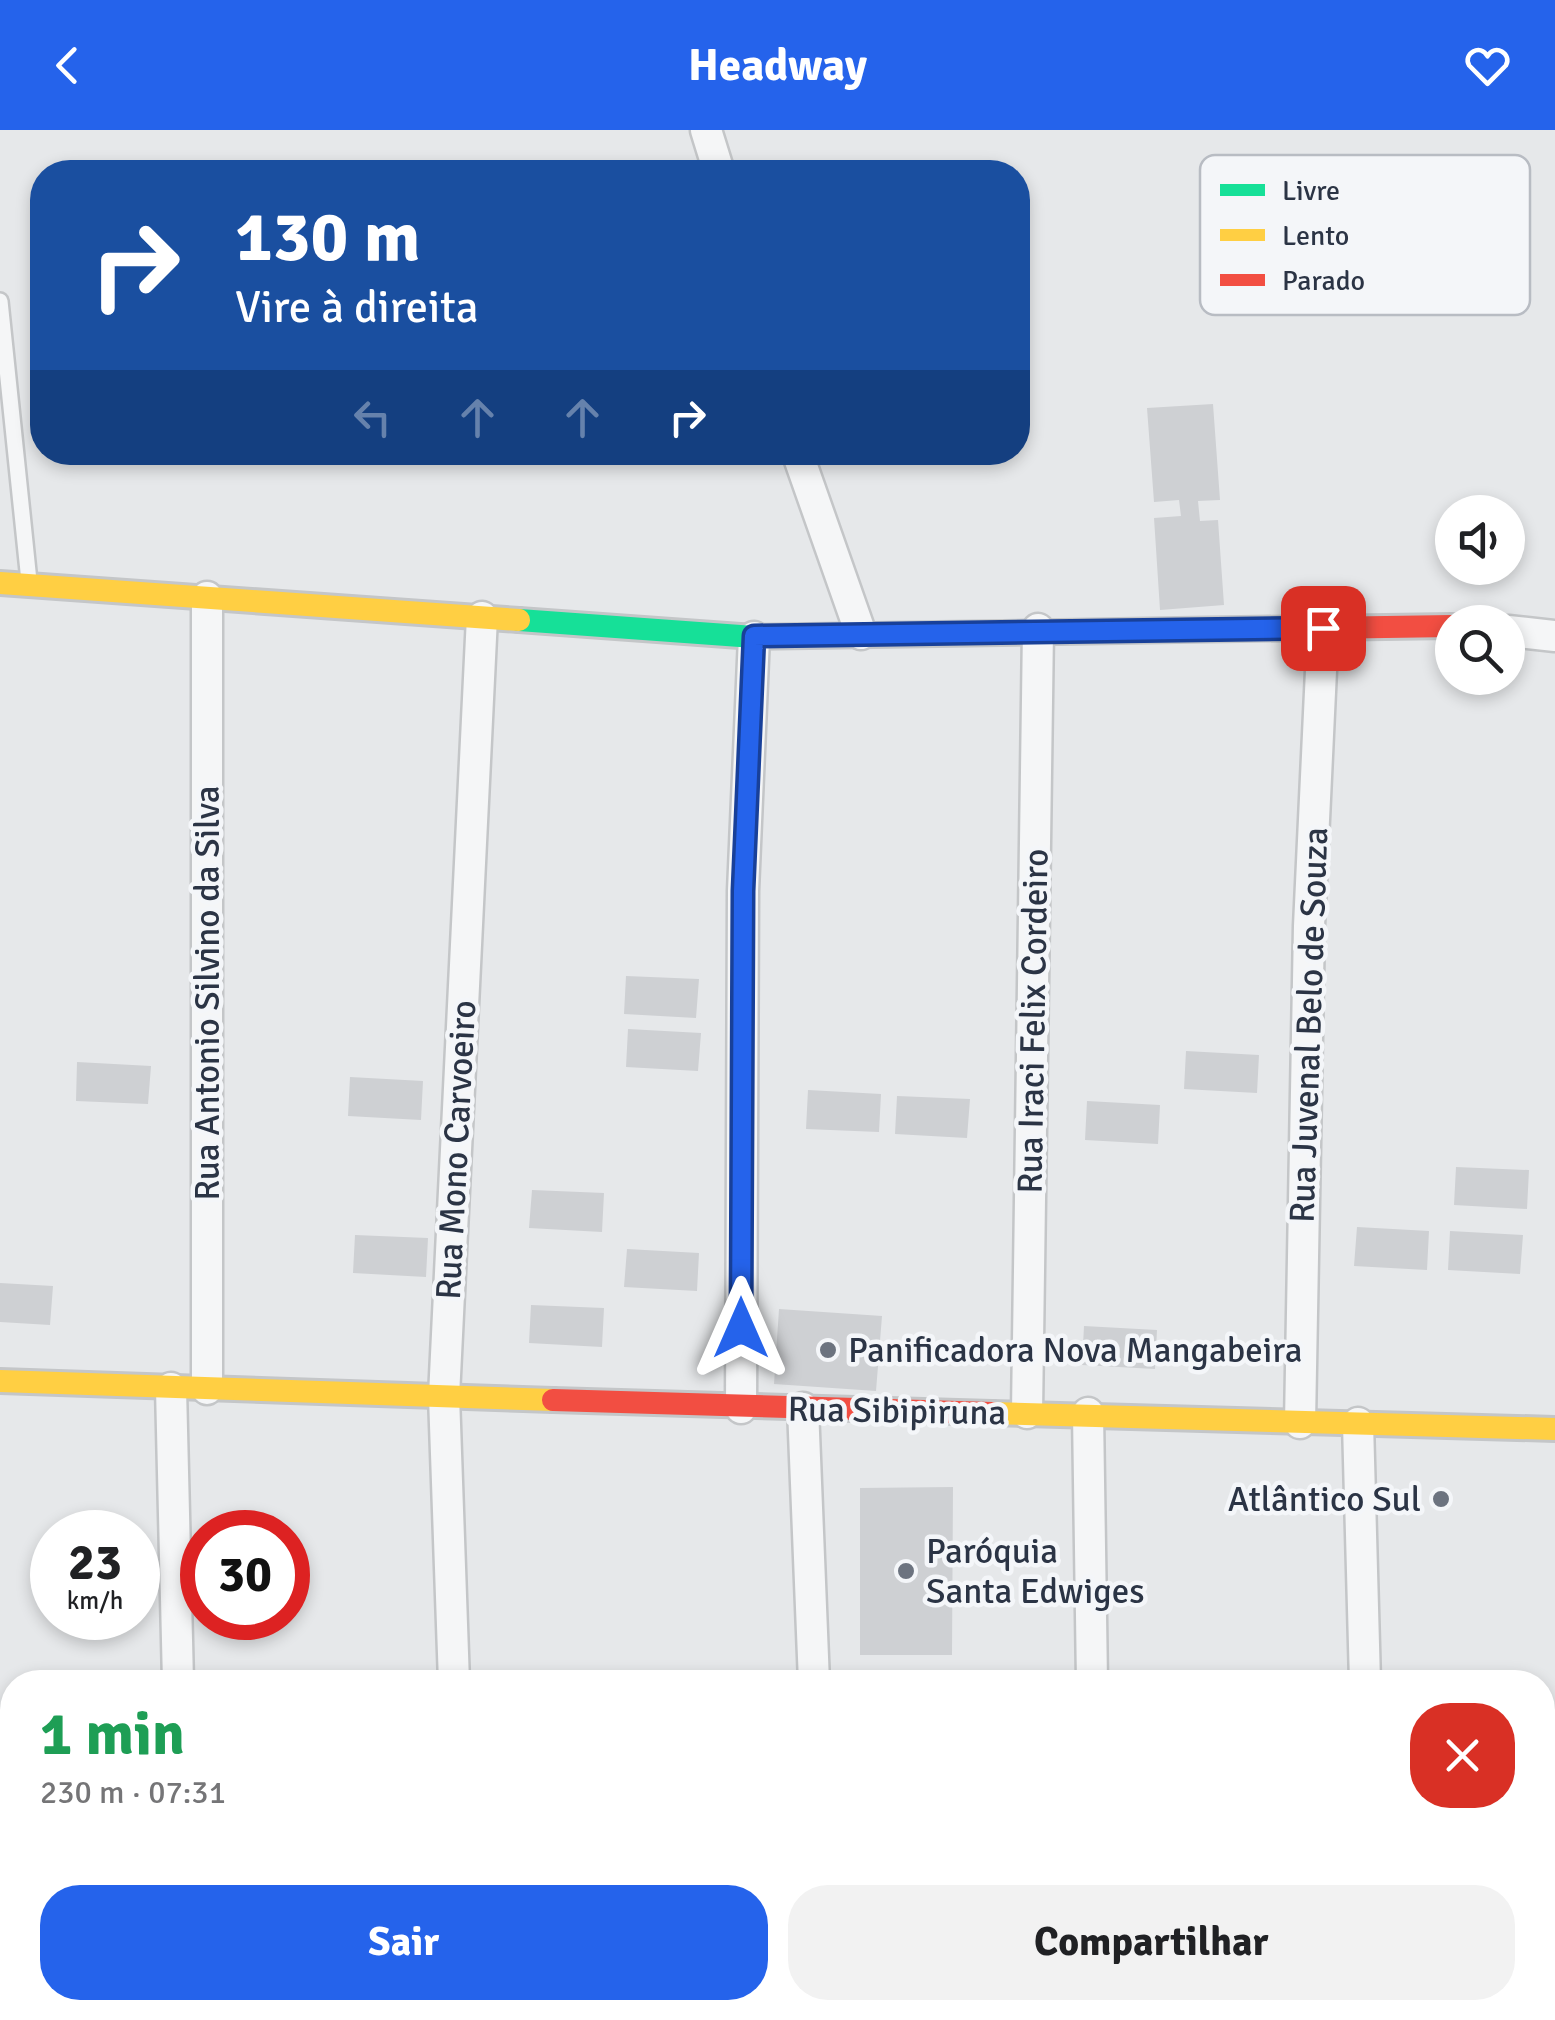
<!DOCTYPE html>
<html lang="pt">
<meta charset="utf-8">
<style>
:root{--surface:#fff;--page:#f2f2f2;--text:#202124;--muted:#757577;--accent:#2563eb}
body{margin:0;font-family:Signika,sans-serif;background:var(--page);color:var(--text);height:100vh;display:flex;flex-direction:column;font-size:38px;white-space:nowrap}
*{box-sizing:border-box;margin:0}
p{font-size:32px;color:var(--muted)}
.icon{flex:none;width:55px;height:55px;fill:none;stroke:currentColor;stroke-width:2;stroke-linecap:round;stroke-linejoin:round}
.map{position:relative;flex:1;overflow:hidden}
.panel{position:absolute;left:0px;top:1540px;width:1555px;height:350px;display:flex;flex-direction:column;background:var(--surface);border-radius:40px 40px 0 0;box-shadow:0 5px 15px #0003}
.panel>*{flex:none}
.banner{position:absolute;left:30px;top:30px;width:1000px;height:305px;border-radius:40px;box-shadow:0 5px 15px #0003;background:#1a4fa0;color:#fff;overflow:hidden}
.controls{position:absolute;left:1435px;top:365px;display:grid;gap:20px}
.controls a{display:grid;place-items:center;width:90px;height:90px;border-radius:50%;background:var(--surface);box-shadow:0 5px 15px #0003;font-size:50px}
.speed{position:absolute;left:30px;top:1380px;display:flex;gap:20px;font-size:50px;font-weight:700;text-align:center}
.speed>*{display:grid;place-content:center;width:130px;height:130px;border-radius:50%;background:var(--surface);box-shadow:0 5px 15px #0003;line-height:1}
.speed small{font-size:25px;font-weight:400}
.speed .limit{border:15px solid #d22;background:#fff;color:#111}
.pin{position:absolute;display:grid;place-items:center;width:85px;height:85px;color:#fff;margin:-42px;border-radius:20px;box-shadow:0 5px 15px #0006}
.me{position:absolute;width:110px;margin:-55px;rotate:0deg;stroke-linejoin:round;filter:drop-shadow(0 0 8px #0008)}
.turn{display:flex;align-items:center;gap:35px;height:210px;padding:0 40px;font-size:45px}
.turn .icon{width:130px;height:130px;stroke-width:2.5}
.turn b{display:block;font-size:70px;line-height:85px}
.lanes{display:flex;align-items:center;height:95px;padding:0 40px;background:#0003;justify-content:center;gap:50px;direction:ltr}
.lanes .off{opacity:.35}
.round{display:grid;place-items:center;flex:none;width:105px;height:105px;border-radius:40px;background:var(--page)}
.headline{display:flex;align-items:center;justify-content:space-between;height:170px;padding:0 40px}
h1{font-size:60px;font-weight:700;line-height:75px;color:#1e9e55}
.cta{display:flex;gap:20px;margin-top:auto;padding:20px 40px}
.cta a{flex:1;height:115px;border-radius:40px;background:var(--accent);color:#fff;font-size:40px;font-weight:700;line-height:115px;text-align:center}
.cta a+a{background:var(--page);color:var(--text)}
header{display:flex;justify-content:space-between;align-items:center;height:130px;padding:0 40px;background:var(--accent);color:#fff;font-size:45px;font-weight:700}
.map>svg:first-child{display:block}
</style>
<header><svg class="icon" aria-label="back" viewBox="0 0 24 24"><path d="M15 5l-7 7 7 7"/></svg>Headway<svg class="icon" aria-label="heart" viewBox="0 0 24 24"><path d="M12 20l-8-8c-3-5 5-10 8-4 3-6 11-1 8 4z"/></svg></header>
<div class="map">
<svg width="1555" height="1890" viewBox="0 0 1555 1890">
<rect width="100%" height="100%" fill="#e6e8ea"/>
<path fill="#ced0d3" d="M1213 274 1220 370 1198 371 1200 391 1218 390 1224 475 1160 480 1154 388 1181 386 1179 370 1154 372 1147 278Z
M626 846 699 849 696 888 624 884Z
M628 899 701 903 698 941 626 937Z
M1186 921 1259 925 1257 963 1184 959Z
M77 932 151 936 148 974 76 971Z
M350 947 423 951 421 990 348 986Z
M808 960 881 964 879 1002 806 999Z
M897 966 970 969 967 1008 895 1004Z
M1087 971 1160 975 1158 1014 1085 1010Z
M1456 1037 1529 1040 1527 1079 1454 1075Z
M532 1060 604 1063 602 1102 529 1098Z
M1357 1097 1429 1101 1427 1140 1354 1136Z
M1450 1101 1523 1105 1520 1144 1448 1140Z
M355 1105 428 1108 426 1147 353 1143Z
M627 1119 699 1123 697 1161 624 1157Z
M0 1153 53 1156 50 1195 0 1192Z
M531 1175 604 1178 602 1217 529 1213Z
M779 1179 882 1186 876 1261 774 1254Z
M1084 1196 1157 1200 1155 1239 1082 1235Z
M953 1357 952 1525H860V1358Z"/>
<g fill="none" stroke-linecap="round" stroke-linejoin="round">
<defs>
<path id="lane" d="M0 171 29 451"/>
<path id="street" d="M706 0 719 42
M797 322 861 504
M207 467V1259
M1508 501 1555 506
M171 1258 178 1552
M741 1278 743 761 754 507
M803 1278 814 1552
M1027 1283 1038 499
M1088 1283 1092 1552
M1300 1293 1309 796 1323 498
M1358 1293 1365 1552
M454 1552 444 1266 482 487
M187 1878V1890
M464 1878 465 1890
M827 1878V1890
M1098 1878V1890
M1375 1878V1890"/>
<path id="fast" d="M519 490 754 507 1177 500"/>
<path id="slow" d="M0 453 519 490
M0 1251 553 1270
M992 1283 1555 1299"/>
<path id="jam" d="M1177 500 1452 496
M553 1270 992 1283"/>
</defs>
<use href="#lane" stroke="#c4c6c8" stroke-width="20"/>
<use href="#street" stroke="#c4c6c8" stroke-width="35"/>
<use href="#fast" stroke="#c4c6c8" stroke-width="28"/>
<use href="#slow" stroke="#c4c6c8" stroke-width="28"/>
<use href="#jam" stroke="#c4c6c8" stroke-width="28"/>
<use href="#lane" stroke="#f5f6f7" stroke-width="15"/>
<use href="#street" stroke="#f5f6f7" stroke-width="30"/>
<use href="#fast" stroke="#16e098" stroke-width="22"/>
<use href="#slow" stroke="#ffcf43" stroke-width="22"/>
<use href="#jam" stroke="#f24e42" stroke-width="22"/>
</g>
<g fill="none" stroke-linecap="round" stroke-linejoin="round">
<defs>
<path id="route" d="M741 1198 743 761 754 506 1323 498"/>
</defs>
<use href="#route" stroke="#184099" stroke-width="25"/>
<use href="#route" stroke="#2563eb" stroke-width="18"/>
</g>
<g fill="#6c737f" stroke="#f4f6f9" stroke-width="4">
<circle cx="828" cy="1220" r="10"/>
<circle cx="1441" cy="1369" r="10"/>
<circle cx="906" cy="1441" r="10"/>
</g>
<g text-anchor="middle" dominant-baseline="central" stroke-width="9" stroke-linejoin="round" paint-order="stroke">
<g font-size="35" fill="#2b3445" stroke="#f4f6f9">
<text transform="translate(207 863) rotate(-90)">Rua Antonio Silvino da Silva</text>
<text transform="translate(1033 891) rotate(-89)">Rua Iraci Felix Cordeiro</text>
<text transform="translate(1309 895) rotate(-88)">Rua Juvenal Belo de Souza</text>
<text transform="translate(456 1020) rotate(-87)">Rua Mono Carvoeiro</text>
<text transform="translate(897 1281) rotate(1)">Rua Sibipiruna</text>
</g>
<g font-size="35" fill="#2b3445" stroke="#f4f6f9" text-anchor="start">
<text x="848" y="1220">Panificadora Nova Mangabeira</text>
<text x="1421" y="1369" text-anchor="end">Atlântico Sul</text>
<text x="926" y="1421">Paróquia<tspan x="926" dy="40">Santa Edwiges</tspan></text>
</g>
</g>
<rect x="1200" y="25" width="330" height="160" rx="15" fill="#f4f6f9" stroke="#b8bcc3" stroke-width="2.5"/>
<rect x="1220" y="54" width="45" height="12" fill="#16e098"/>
<rect x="1220" y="99" width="45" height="12" fill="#ffcf43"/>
<rect x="1220" y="144" width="45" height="12" fill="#f24e42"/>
<g font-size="28" fill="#2b3445">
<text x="1282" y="70">Livre</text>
<text x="1282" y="115">Lento</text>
<text x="1282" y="160">Parado</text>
</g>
</svg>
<div class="controls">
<a><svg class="icon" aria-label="sound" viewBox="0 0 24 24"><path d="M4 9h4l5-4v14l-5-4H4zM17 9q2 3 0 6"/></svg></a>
<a><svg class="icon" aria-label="search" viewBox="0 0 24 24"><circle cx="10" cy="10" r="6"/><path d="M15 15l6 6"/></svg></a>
</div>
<div class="speed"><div>23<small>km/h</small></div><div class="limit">30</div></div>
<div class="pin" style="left:1323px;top:498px;background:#d93025"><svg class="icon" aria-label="arrive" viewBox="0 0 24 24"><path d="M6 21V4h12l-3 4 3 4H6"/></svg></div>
<svg class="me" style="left:741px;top:1198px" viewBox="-20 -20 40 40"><path d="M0-17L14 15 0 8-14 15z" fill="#2563eb" stroke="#fff" stroke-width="4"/></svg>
<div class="banner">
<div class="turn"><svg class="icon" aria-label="right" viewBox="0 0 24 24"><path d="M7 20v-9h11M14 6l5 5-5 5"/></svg><div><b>130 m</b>Vire à direita</div></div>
<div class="lanes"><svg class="icon off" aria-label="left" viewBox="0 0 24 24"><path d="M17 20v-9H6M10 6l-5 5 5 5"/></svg><svg class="icon off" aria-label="ahead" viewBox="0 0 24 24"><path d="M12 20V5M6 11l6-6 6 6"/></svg><svg class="icon off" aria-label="ahead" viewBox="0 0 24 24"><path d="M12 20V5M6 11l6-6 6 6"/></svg><svg class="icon" aria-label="right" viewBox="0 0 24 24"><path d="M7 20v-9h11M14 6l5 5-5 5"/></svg></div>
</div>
<section class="panel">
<div class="headline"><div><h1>1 min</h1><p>230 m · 07:31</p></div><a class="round" style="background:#d93025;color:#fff"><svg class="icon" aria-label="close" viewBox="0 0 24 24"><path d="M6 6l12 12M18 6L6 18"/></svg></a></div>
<div class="cta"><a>Sair</a><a>Compartilhar</a></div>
</section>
</div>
